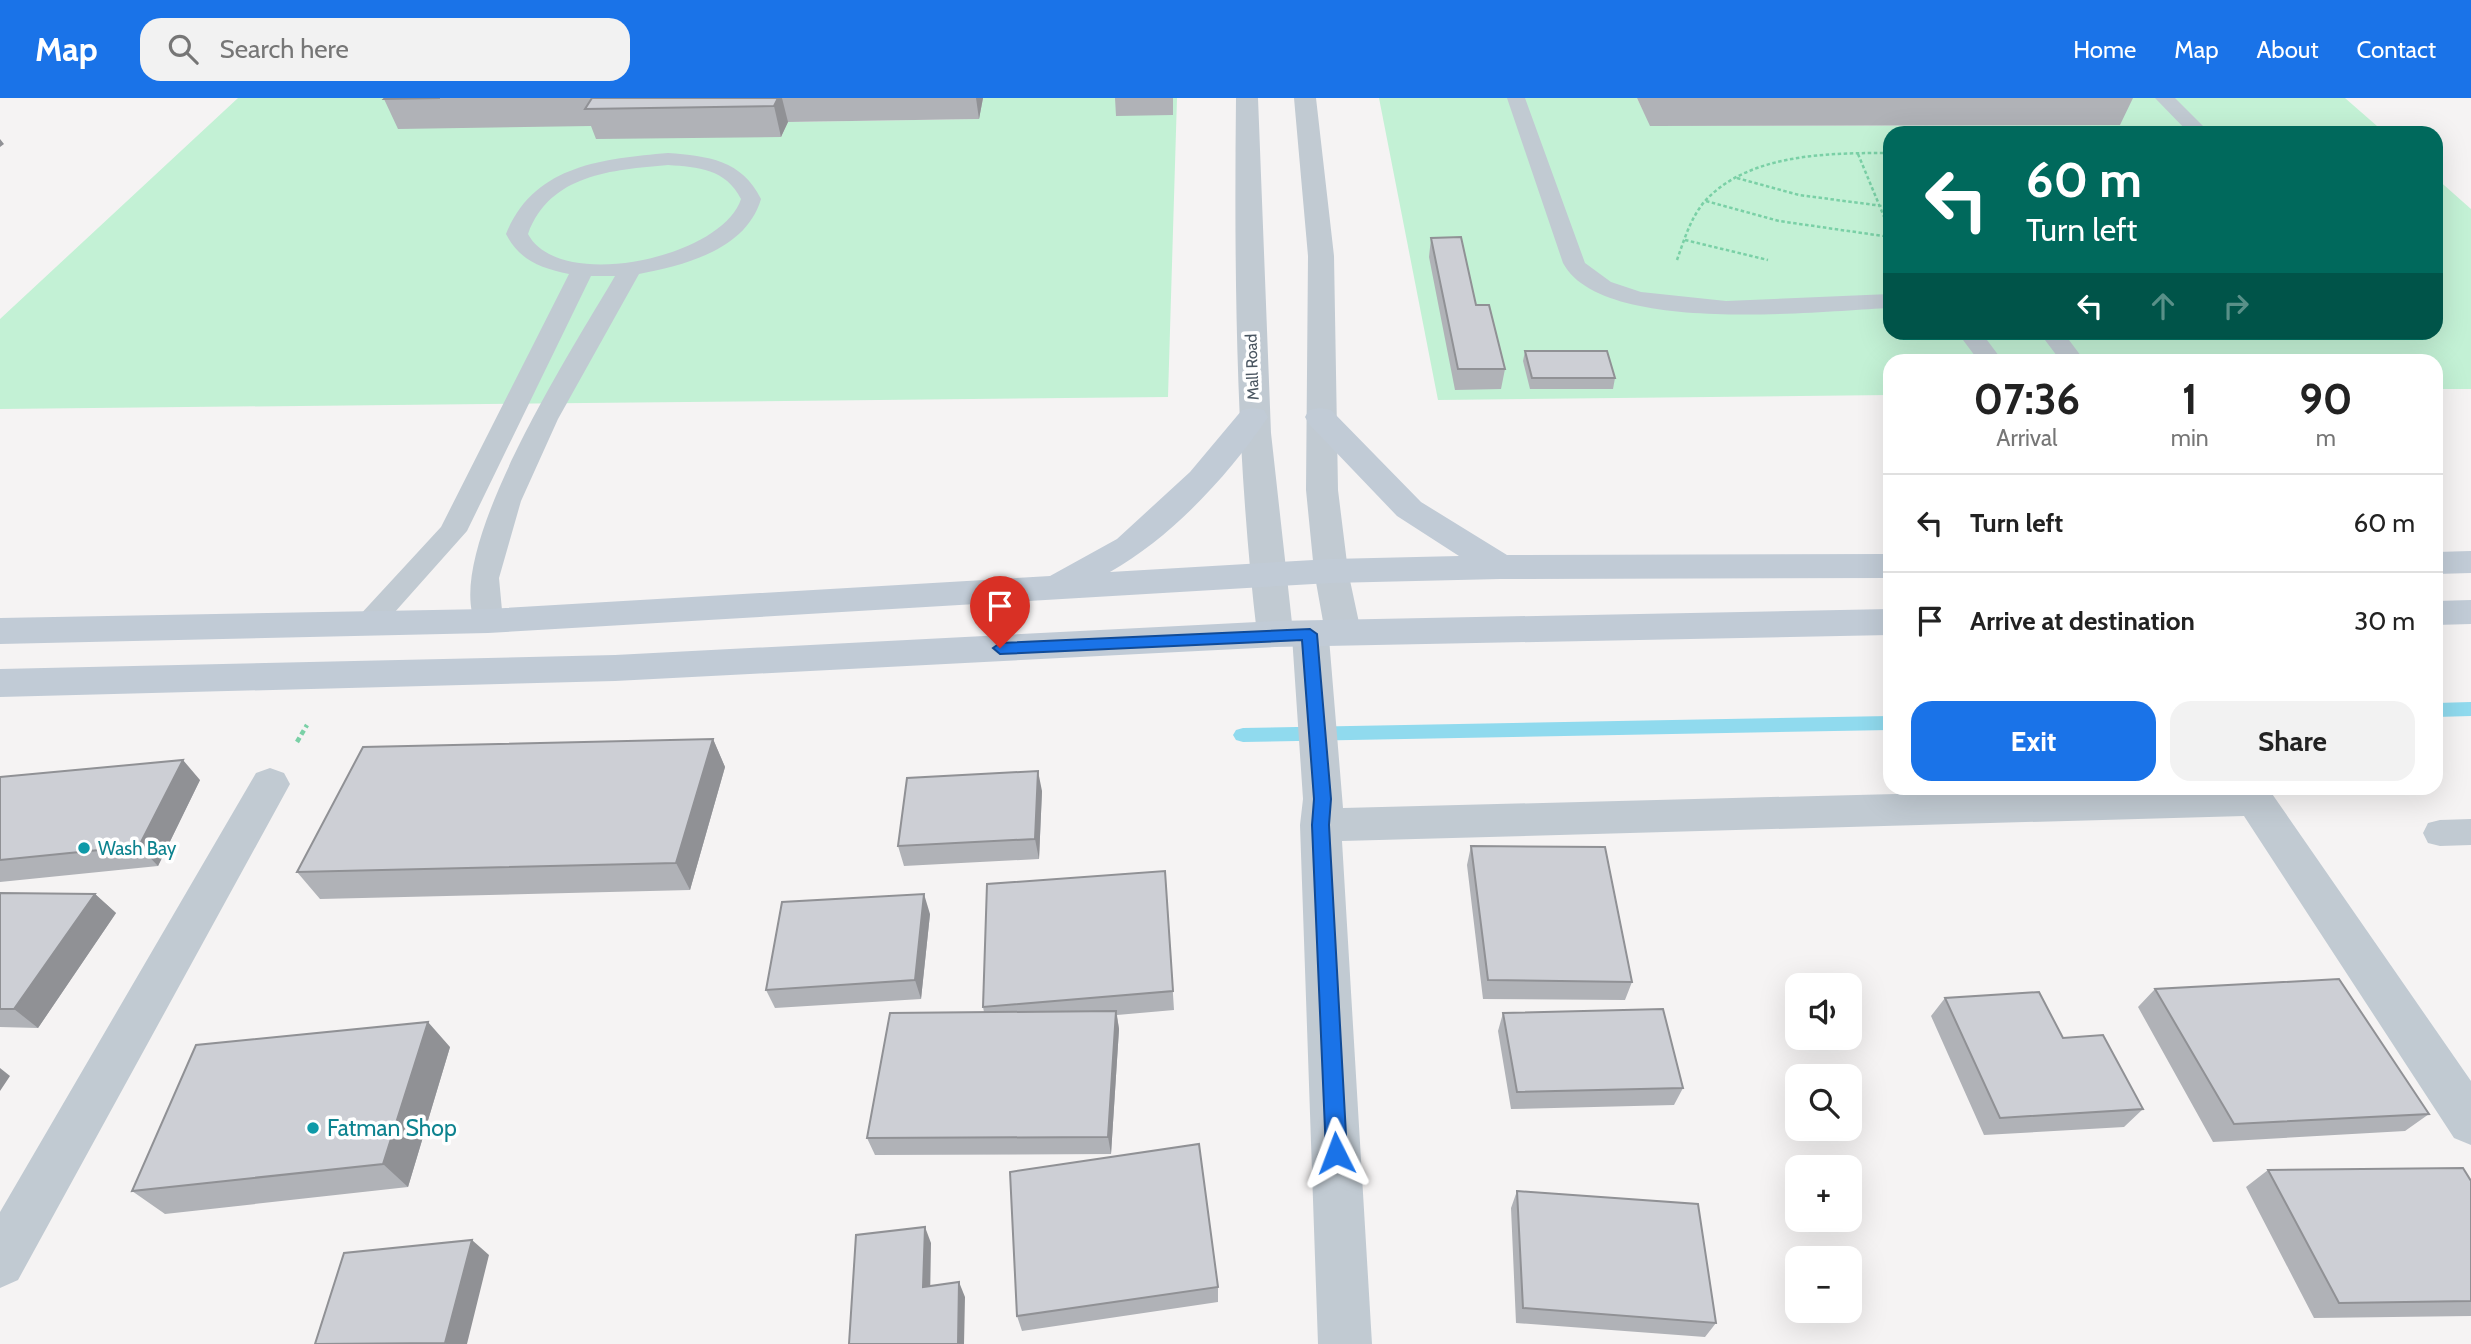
<!DOCTYPE html>
<meta charset="utf-8">
<style>
:root{--surface:#fff;--page:#f2f2f2;--text:#222;--muted:#767676;--line:#e0e0e0;--accent:#1a73e8}
body{margin:0;font-family:Cabin,sans-serif;background:var(--page);color:var(--text);height:100vh;display:flex;flex-direction:column;font-size:26px;white-space:nowrap}
*{box-sizing:border-box;margin:0}
p{font-size:23px;color:var(--muted)}
.icon{flex:none;width:38px;height:38px;fill:none;stroke:currentColor;stroke-width:2;stroke-linecap:round;stroke-linejoin:round}
.map{position:relative;flex:1;overflow:hidden}
.panel{position:absolute;left:1883px;top:256px;width:560px;height:441px;display:flex;flex-direction:column;background:var(--surface);border-radius:21px;box-shadow:0 7px 28px #0002}
.panel>*{flex:none}
.banner{position:absolute;left:1883px;top:28px;width:560px;height:214px;border-radius:21px;box-shadow:0 7px 28px #0002;background:#00695c;color:#fff;overflow:hidden}
.controls{position:absolute;left:1785px;top:875px;display:grid;gap:14px}
.controls a{display:grid;place-items:center;width:77px;height:77px;border-radius:14px;background:var(--surface);box-shadow:0 7px 28px #0002;font-size:35px}
.pin{position:absolute;display:grid;place-items:center;width:60px;height:60px;color:#fff;margin:-72px -30px;border-radius:50% 50% 50% 0;rotate:-45deg;box-shadow:0 0 7px #0007}
.pin .icon{rotate:45deg}
.me{position:absolute;width:77px;margin:-38px;rotate:357deg;stroke-linejoin:round;filter:drop-shadow(0 0 5px #0008)}
.turn{display:flex;align-items:center;gap:24px;height:147px;padding:0 28px;font-size:32px}
.turn .icon{width:91px;height:91px;stroke-width:2.5}
.turn b{display:block;font-size:49px;line-height:60px}
.lanes{display:flex;align-items:center;height:66px;padding:0 28px;background:#0003;justify-content:center;gap:35px;direction:ltr}
.lanes .off{opacity:.35}
.eta{display:flex;justify-content:space-evenly;align-items:center;height:119px;text-align:center}
.eta b{font-size:42px;font-weight:700;line-height:49px}
.cta{display:flex;gap:14px;margin-top:auto;padding:14px 28px}
.cta a{flex:1;height:80px;border-radius:21px;background:var(--accent);color:#fff;font-size:28px;font-weight:700;line-height:80px;text-align:center}
.cta a+a{background:var(--page);color:var(--text)}
ul{padding:0;list-style:none}
li{display:flex;align-items:center;gap:21px;height:98px;padding:0 28px;border-top:2px solid var(--line)}
li div{flex:1}
li b{display:block;font-size:26px}
li em{font-style:normal}
header{display:flex;align-items:center;gap:42px;box-sizing:border-box;height:98px;padding:0 35px;background:var(--accent);color:#fff}
header strong{font-size:33px}
nav{display:flex;gap:38px;margin-inline-start:auto;font-size:24px}
.search{width:490px;height:63px;background:var(--page);display:flex;align-items:center;gap:18px;box-sizing:border-box;padding:0 24px;border-radius:21px;color:var(--muted);font-size:26px}
.map>svg:first-child{display:block}
</style>
<header>
<strong>Map</strong>
<div class="search"><svg class="icon" aria-label="search" viewBox="0 0 24 24"><circle cx="10" cy="10" r="6"/><path d="M15 15l6 6"/></svg>Search here</div>
<nav><a>Home</a><a>Map</a><a>About</a><a>Contact</a></nav>
</header>
<div class="map">
<svg width="2471" height="1246" viewBox="0 0 2471 1246">
<rect width="100%" height="100%" fill="#f5f3f3"/>
<path fill="#c3f1d5" d="M238 0H424L604 28 781 39 788 24 978 21 983 0H1177L1168 299 0 311V221Z
M1379 0H1637L1651 28 2119 27 2092 0H2345L2385 35H1890V234H2436V80L2471 111V291H2436V262H1890V297L1438 302Z"/>
<g fill="none" stroke-linecap="round" stroke-linejoin="round">
<path fill="#90daee" fill-rule="evenodd" d="M2471 604V618L2436 619V605Z
M1890 618V632L1243 644 1236 642 1233 637 1236 632 1243 630Z"/>
<path stroke="#7ad0a6" stroke-width="2.5" stroke-dasharray="3.5 2.5" stroke-linecap="butt" d="M1858 56 1890 133
M1737 80 1799 97 1890 109
M1706 103 1779 123 1890 139
M1685 142 1768 162
M1677 162C1684 142 1691 119 1705 103 1749 55 1830 55 1890 55"/>
<path stroke="#7ad0a6" stroke-width="4.5" stroke-dasharray="5 3.5" stroke-linecap="butt" d="M297 644 307 627"/>
<path fill="#c1cad2" fill-rule="evenodd" d="M1507 0H1525L1585 165 1611 184 1641 194 1726 203 1890 196V210C1818 213 1602 238 1563 165Z
M2155 0H2175L2210 35H2189Z
M668 55C708 58 742 62 761 101 746 152 685 167 639 176L558 321 521 403 499 480 503 523 498 530 488 533 478 530C436 460 577 244 615 178H591L467 433 378 533 368 536 358 533 353 526 358 519 441 429 569 176C541 170 520 163 506 136 534 67 602 61 668 55ZM668 67C698 69 726 71 741 101 722 160 559 195 528 136 550 76 612 72 668 67Z
M1957 234H1981L2002 262H1978Z
M2039 234H2063L2084 262H2060Z
M2471 721V747L2440 748 2428 745 2423 735 2428 725 2440 722Z"/>
<path fill="#c1cad2" fill-rule="evenodd" d="M1236 0H1258L1271 335 1293 534 1297 527 1310 523 1324 529 1314 473 1306 392 1308 158 1294 0H1316L1334 158 1338 392 1348 473 1361 534 1356 543 1343 547 1329 540 1343 710 2128 690H2268L2471 983V1047L2454 1040 2244 718 1342 743 1372 1246H1318L1300 727 1303 701 1292 538 1288 545 1275 549 1262 545 1257 536C1236 358 1234 179 1236 0Z
M270 670 284 675 290 686 18 1182 0 1190V1114L256 675Z"/>
<path fill="#c1cbd6" fill-rule="evenodd" d="M1253 310 1264 312 1268 319C1228 378 1172 439 1110 474L1331 461 1459 458 1397 418 1309 326 1305 319 1309 312 1320 310 1331 312 1421 404 1507 457 1890 456V480L1500 481 1331 485 488 535 0 546V520L488 511 1050 478 1117 441 1190 374 1242 312Z
M2471 453V475L2436 476V454Z
M2471 502V526L2436 527V503Z
M1890 511V537L1275 549 615 583 0 599V571L615 557 1275 523Z"/>
</g>
<path fill="#b0b2b7" d="M385 0H983L979 21 788 24 781 39 596 41 591 28 398 31 384 1Z
M1115 0H1173V17L1116 18Z
M1637 0H2133L2120 27 1650 28Z
M1431 140 1476 207 1505 271 1501 291 1455 292 1429 159Z
M1525 253 1615 280 1613 291H1530L1523 263Z
M713 641 725 669 690 792 320 801 297 774Z
M0 679 200 682 158 768 0 784Z
M1042 693 1039 761 904 768 898 748Z
M1471 748 1632 884 1625 902 1483 901 1467 767Z
M1165 773 1174 912 1117 917 1119 931 1111 1056 875 1057 867 1040 984 914 983 909Z
M0 795 95 796 116 815 38 930 0 929Z
M930 816 921 901 775 910 766 892Z
M2155 891 2429 1016 2405 1033 2213 1044 2138 909Z
M1945 900 2063 940 2143 1011 2124 1029 1984 1037 1931 918Z
M1503 915 1683 990 1674 1007 1511 1011 1498 933Z
M450 949 408 1089 165 1116 132 1093Z
M2268 1072 2471 1083V1218L2314 1220 2246 1089Z
M1517 1093 1716 1225 1705 1239 1516 1225 1511 1110Z
M1218 1189V1204L1022 1233 1017 1218Z"/>
<path fill="#909195" d="M778 0H782L788 24 781 39 774 8Z
M976 0H983L979 21Z
M0 41 4 46 0 49Z
M713 641 725 669 690 792 676 765Z
M183 662 200 682 158 768 139 748Z
M1038 673 1042 693 1039 761 1035 741Z
M95 796 116 815 38 930 14 911Z
M924 796 930 816 921 901 915 882Z
M1116 913 1119 931 1111 1056 1108 1039Z
M428 924 450 949 408 1089 383 1066Z
M0 970 10 978 0 993Z
M925 1129 931 1145 930 1204 923 1189Z
M472 1142 489 1157 467 1246H446L445 1245Z
M959 1184 965 1199 964 1246H958Z"/>
<path fill="#cdcfd5" stroke="#909195" stroke-width="2" d="M385 0H440L384 1Z
M592 0H778L774 8 585 11Z
M1461 139 1476 207H1489L1505 271H1458L1431 140Z
M1525 253H1607L1615 280H1532Z
M713 641 676 765 297 774 363 649Z
M183 662 139 748 0 762V679Z
M1038 673 1035 741 898 748 907 680Z
M1471 748 1605 749 1632 884 1488 882Z
M1165 773 1173 893 983 909 987 786Z
M0 795 95 796 14 911H0Z
M924 796 915 882 766 892 782 804Z
M2339 881 2429 1016 2234 1026 2155 891Z
M2039 894 2063 940 2103 937 2143 1011 2000 1020 1945 900Z
M1663 911 1683 990 1517 994 1503 915Z
M1116 913 1108 1039 867 1040 890 915Z
M428 924 383 1066 132 1093 196 947Z
M1199 1046 1218 1189 1017 1218 1010 1074Z
M2463 1070 2471 1083V1203L2339 1205 2268 1072Z
M1517 1093 1698 1106 1716 1225 1523 1210Z
M925 1129 923 1189 959 1184 958 1246H849L856 1137Z
M472 1142 445 1245 315 1246 344 1155Z"/>
<path fill="#1a73e8" stroke="#114b97" stroke-width="2" d="M1310 531 1317 536 1331 701 1329 727 1347 1055 1344 1062 1336 1064 1329 1062 1326 1055 1312 727 1314 701 1302 542 1000 556 993 550 1000 545Z"/>
<g fill="#0f9aa8" stroke="#fff" stroke-width="2.5">
<circle cx="84" cy="750" r="7"/>
<circle cx="313" cy="1030" r="7"/>
</g>
<g text-anchor="middle" dominant-baseline="central" stroke-width="7" stroke-linejoin="round" paint-order="stroke">
<g font-size="16" fill="#4a5661" stroke="#fff">
<text transform="translate(1252 269) rotate(-92)">Mall Road</text>
</g>
<g font-size="19" fill="#0d838f" stroke="#fff" text-anchor="start">
<text x="98" y="750">Wash Bay</text>
</g>
<g font-size="23" fill="#0d838f" stroke="#fff" text-anchor="start">
<text x="327" y="1030">Fatman Shop</text>
</g>
</g>
</svg>
<div class="controls">
<a><svg class="icon" aria-label="sound" viewBox="0 0 24 24"><path d="M4 9h4l5-4v14l-5-4H4zM17 9q2 3 0 6"/></svg></a>
<a><svg class="icon" aria-label="search" viewBox="0 0 24 24"><circle cx="10" cy="10" r="6"/><path d="M15 15l6 6"/></svg></a>
<a>+</a>
<a>−</a>
</div>
<div class="pin" style="left:1000px;top:550px;background:#d93025"><svg class="icon" aria-label="arrive" viewBox="0 0 24 24"><path d="M6 21V4h12l-3 4 3 4H6"/></svg></div>
<svg class="me" style="left:1336px;top:1055px" viewBox="-20 -20 40 40"><path d="M0-17L14 15 0 8-14 15z" fill="#1a73e8" stroke="#fff" stroke-width="4"/></svg>
<div class="banner">
<div class="turn"><svg class="icon" aria-label="left" viewBox="0 0 24 24"><path d="M17 20v-9H6M10 6l-5 5 5 5"/></svg><div><b>60 m</b>Turn left</div></div>
<div class="lanes"><svg class="icon" aria-label="left" viewBox="0 0 24 24"><path d="M17 20v-9H6M10 6l-5 5 5 5"/></svg><svg class="icon off" aria-label="ahead" viewBox="0 0 24 24"><path d="M12 20V5M6 11l6-6 6 6"/></svg><svg class="icon off" aria-label="right" viewBox="0 0 24 24"><path d="M7 20v-9h11M14 6l5 5-5 5"/></svg></div>
</div>
<section class="panel">
<div class="eta">
<div><b>07:36</b><p>Arrival</p></div>
<div><b>1</b><p>min</p></div>
<div><b>90</b><p>m</p></div>
</div>
<ul>
<li><svg class="icon" aria-label="left" viewBox="0 0 24 24"><path d="M17 20v-9H6M10 6l-5 5 5 5"/></svg><div><b>Turn left</b></div><em>60 m</em></li>
<li><svg class="icon" aria-label="arrive" viewBox="0 0 24 24"><path d="M6 21V4h12l-3 4 3 4H6"/></svg><div><b>Arrive at destination</b></div><em>30 m</em></li>
</ul>
<div class="cta"><a>Exit</a><a>Share</a></div>
</section>
</div>
